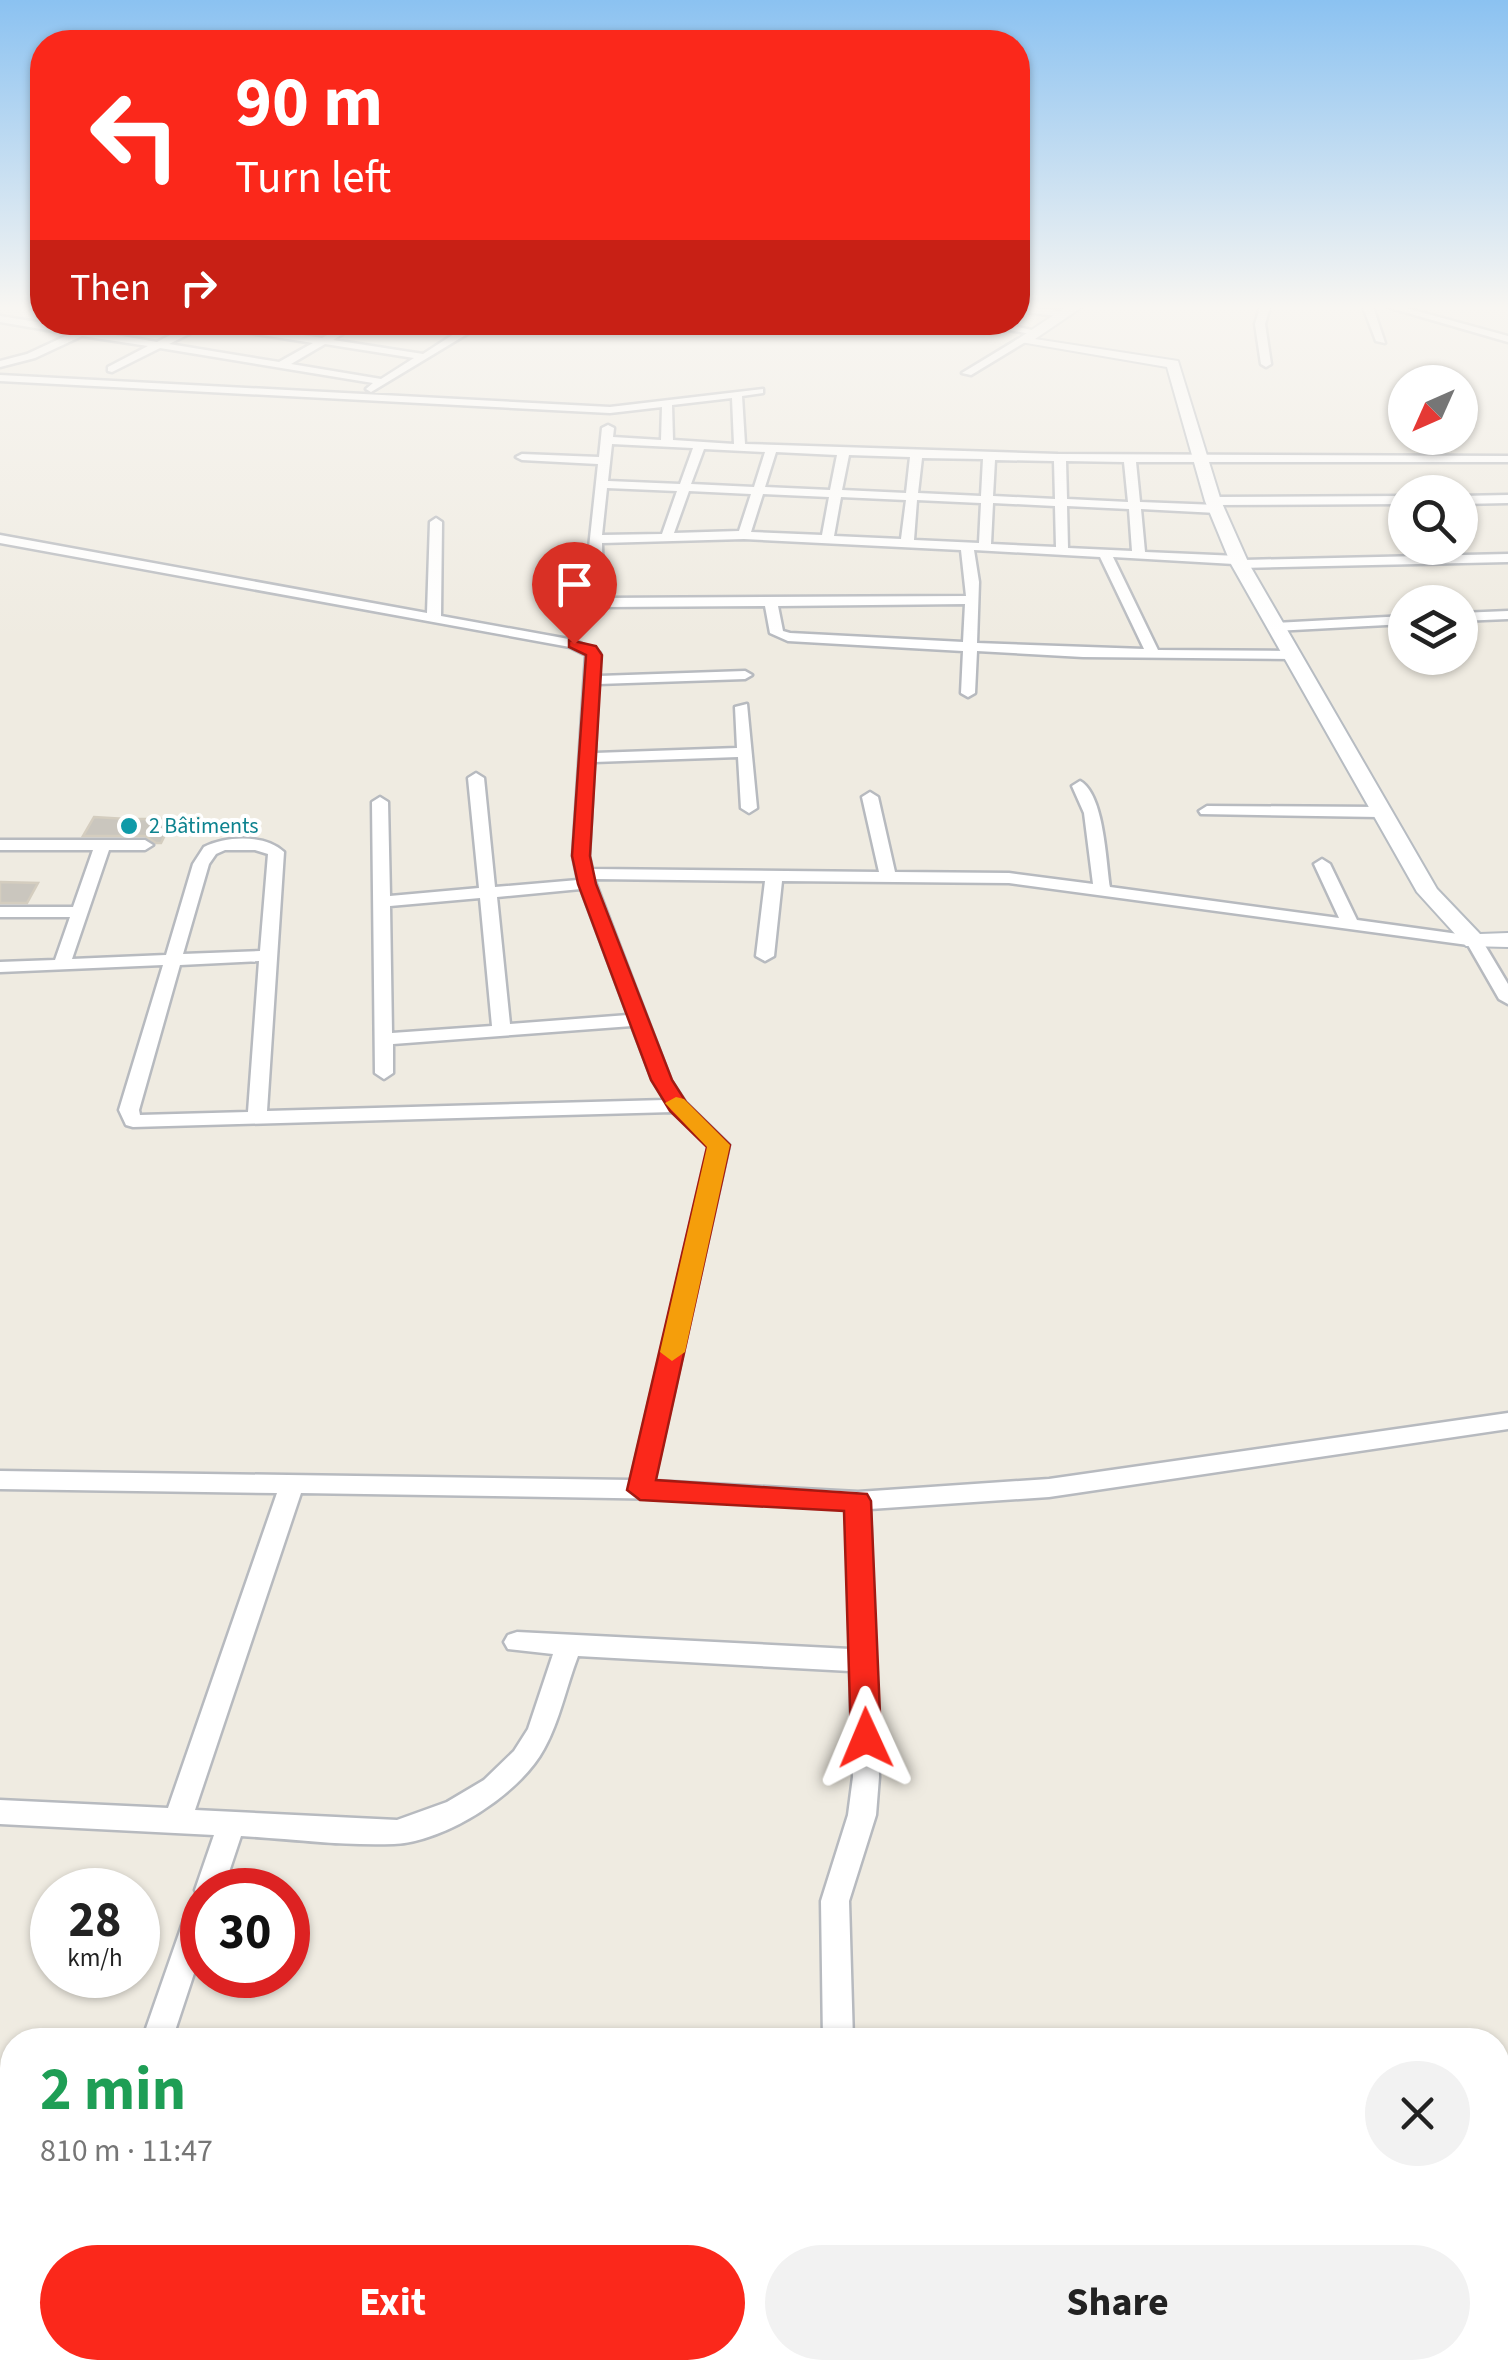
<!DOCTYPE html>
<meta charset="utf-8">
<style>
:root{--surface:#fff;--page:#f2f2f2;--text:#222;--muted:#767676;--accent:#fb281b}
body{margin:0;font-family:"Source Sans 3",sans-serif;background:var(--page);color:var(--text);height:100vh;display:flex;flex-direction:column;font-size:38px;white-space:nowrap}
*{box-sizing:border-box;margin:0}
p{font-size:32px;color:var(--muted)}
.icon{flex:none;width:55px;height:55px;fill:none;stroke:currentColor;stroke-width:2;stroke-linecap:round;stroke-linejoin:round}
.map{position:relative;flex:1;overflow:hidden}
.drawer{position:absolute;left:0px;top:2028px;width:1510px;height:352px;display:flex;flex-direction:column;background:var(--surface);border-radius:40px 40px 0 0;box-shadow:0 2px 8px #0004}
.drawer>*{flex:none}
.hud{position:absolute;left:30px;top:30px;width:1000px;height:305px;border-radius:40px;box-shadow:0 2px 8px #0004;background:#fb281b;color:#fff;overflow:hidden}
.needle{width:65px;rotate:225deg}
.tools{position:absolute;left:1388px;top:365px;display:grid;gap:20px}
.tools a{display:grid;place-items:center;width:90px;height:90px;border-radius:50%;background:var(--surface);box-shadow:0 2px 8px #0004;font-size:50px}
.speed{position:absolute;left:30px;top:1868px;display:flex;gap:20px;font-size:50px;font-weight:700;text-align:center}
.speed>*{display:grid;place-content:center;width:130px;height:130px;border-radius:50%;background:var(--surface);box-shadow:0 2px 8px #0004;line-height:1}
.speed small{font-size:25px;font-weight:400}
.speed .limit{border:15px solid #d22;background:#fff;color:#111}
.pin{position:absolute;display:grid;place-items:center;width:85px;height:85px;color:#fff;margin:-102px -42px;border-radius:50% 50% 50% 0;rotate:-45deg;box-shadow:0 0 10px #0007}
.pin .icon{rotate:45deg}
.me{position:absolute;width:110px;margin:-55px;rotate:359deg;stroke-linejoin:round;filter:drop-shadow(0 0 8px #0008)}
.turn{display:flex;align-items:center;gap:35px;height:210px;padding:0 40px;font-size:45px}
.turn .icon{width:130px;height:130px;stroke-width:2.5}
.turn b{display:block;font-size:70px;line-height:85px}
.then{display:flex;align-items:center;height:95px;padding:0 40px;background:#0003;gap:20px;font-size:38px}
.round{display:grid;place-items:center;flex:none;width:105px;height:105px;border-radius:52px;background:var(--page)}
.headline{display:flex;align-items:center;justify-content:space-between;height:170px;padding:0 40px}
h1{font-size:60px;font-weight:700;line-height:75px;color:#1e9e55}
.action{display:flex;gap:20px;margin-top:auto;padding:20px 40px}
.action a{flex:1;height:115px;border-radius:60px;background:var(--accent);color:#fff;font-size:40px;font-weight:700;line-height:115px;text-align:center}
.action a+a{background:var(--page);color:var(--text)}
.map>svg:first-child{display:block}
</style>
<div class="map">
<svg width="1508" height="2379" viewBox="0 0 1508 2379">
<rect width="100%" height="100%" fill="#efebe1"/>
<path fill="#cac6be" stroke="#d4cdbf" stroke-width="2.5" d="M94 817 127 819H173L161 843H156L145 836H83Z
M0 882 38 883 27 903H0Z"/>
<g fill="none" stroke-linecap="round" stroke-linejoin="round">
<defs>
<path id="street" d="M1018 307 1064 311 1069 314 1064 317 1018 311Z
M1260 307H1270L1265 324 1271 364 1266 367 1261 364 1255 324Z
M1363 307H1373L1385 343 1376 341Z
M1387 307H1402L1508 336V342Z
M0 316 80 329 94 322H108L92 331 157 342 195 322H223L322 338 349 322H362L333 340 423 354 454 334 387 322C403 322 454 331 463 329 473 327 476 322 487 322L371 392 366 389 373 383 160 348 112 372 108 371V367L148 346 82 336 35 358 0 367V361L27 354 70 334 0 322ZM205 326 313 343 279 362 169 344ZM325 344 414 358 381 379 291 364Z
M963 322H992L1042 332 1037 335Z
M1018 339 1027 341 971 375 962 373Z
M0 375 610 407 763 389V393L742 396 745 444 1058 454 1508 456V462H1136L1140 502 1217 505 1223 509 1217 513 1141 509 1145 552 1238 556 1244 560 1508 554V562L1240 568 1234 564 1113 557 1158 650 1293 651 1300 655 1293 659 1083 657 977 651 975 693 968 697 961 693 963 651 788 641 770 633 765 606 602 607 592 602 588 557 598 464 522 460 516 457 522 454 599 457 602 428 608 425 614 428 613 437 661 440 662 407 610 413 0 381ZM732 398 734 444 673 440 672 405ZM612 444 693 448 680 484 608 481ZM704 449 765 452 754 487 691 484ZM776 452 837 455 830 490 765 487ZM849 455 910 457 906 493 842 490ZM922 458 983 459 981 496 918 493ZM995 460 1054 461 1055 499 993 496ZM1066 461 1124 462 1128 502 1067 499ZM607 488 677 491 662 534 602 535ZM689 491 751 494 739 531 674 533ZM763 494 829 497 822 535 751 532ZM841 497 906 500 901 539 834 536ZM917 500 981 503 979 543 914 540ZM993 503 1055 506 1056 547 991 544ZM1067 506 1129 509 1132 551 1068 548ZM744 539 961 550 966 596 603 598 602 543ZM974 550 1100 557 1144 649 977 643 979 582ZM965 604 963 642 790 633 783 631 778 606Z
M1508 495V503L1460 504V496Z
M1405 496V504L1213 505 1207 501 1213 497Z
M436 518 442 522 441 616 574 640 600 653 599 676 745 671 752 675 745 679 598 684 595 753 737 748 735 707 747 704 757 808 749 813 741 808 738 757 594 762 589 856 592 869 879 872 862 797 870 792 878 797 895 872 1009 873 1093 884 1084 813 1072 786 1080 781C1104 794 1106 861 1110 887L1339 918 1314 864 1322 859 1330 864 1357 920 1480 937 1508 984V1004L1499 999 1468 945 1009 883 782 881 774 956 765 961 756 956 765 881 594 879 671 1081 685 1102 729 1145 654 1481 858 1492 1049 1479 1508 1413V1429L1049 1497 870 1509 879 1777 876 1815 849 1901 853 2040H823L821 1901 848 1815 853 1777 850 1671 578 1656C566 1687 560 1720 544 1749 520 1794 445 1842 394 1844 343 1846 291 1839 241 1836L223 1890H202V1949L172 2040H142L188 1908 192 1899 198 1896 195 1890 214 1835 0 1824V1800L168 1808 277 1493 0 1489V1471L631 1480 709 1146 673 1112 133 1127 126 1125 119 1110 163 965 0 972V962L55 960 70 917H0V907H73L93 850H0V840H145L153 845 145 850H109L72 959 166 955 193 864 204 847C226 836 265 834 284 852L267 1111 665 1100 653 1081 632 1026 393 1044V1073L384 1079 375 1073 372 802 380 797 388 802 390 896 479 888 468 778 476 773 484 778 495 887 578 880 573 856 586 655 570 647 0 543V535L427 613 430 522ZM225 850H255L268 854 260 951 183 954 209 864 216 854ZM581 889 628 1015 510 1024 497 897ZM480 898 492 1026 392 1033 390 906ZM259 961 248 1112 140 1115 139 1110 180 965ZM301 1493 674 1499 846 1509 850 1649 517 1632 508 1635 504 1642 508 1649 553 1654 528 1729 514 1751 484 1780 447 1802 397 1820 195 1810Z
M1508 611V619L1460 621V613Z
M1405 616V624L1275 631 1268 627 1275 623Z
M1207 806 1379 807 1387 812 1379 817 1201 814 1199 811Z
M893 2368H930L935 2379H898Z"/>
<path id="secondary" d="M1066 307H1082L1035 339 1178 361 1221 501 1249 564 1437 889 1480 934 1508 933V947L1466 946 1417 892 1231 564 1205 501 1167 367 1015 341Z"/>
</defs>
<use href="#street" stroke="#b7babf" stroke-width="5"/>
<use href="#secondary" stroke="#b7bcc2" stroke-width="4"/>
<use href="#street" fill="#fff" fill-rule="evenodd"/>
<use href="#secondary" fill="#fff" fill-rule="evenodd"/>
</g>
<linearGradient id="sky" x2="0" y2="1"><stop stop-color="#8bc2f1"/><stop offset="0.48" stop-color="#f8f6f2"/><stop offset="1" stop-color="#f8f6f2" stop-opacity="0"/></linearGradient>
<rect width="1508" height="640" fill="url(#sky)"/>
<path fill="#fb281b" stroke="#a31a12" stroke-width="2.5" d="M569 640 596 646 602 655 590 856 596 884 672 1080 686 1102 730 1145 656 1480 867 1494 871 1501 881 1738 876 1747 866 1751 855 1747 851 1738 844 1511 640 1500 627 1490 707 1147 670 1111 651 1080 578 884 572 856 586 655 569 647Z"/>
<path fill="#f59e0b" d="M676 1097 684 1099 730 1145 685 1352 672 1361 660 1352 707 1147 665 1103Z"/>
<circle fill="#0f9aa8" stroke="#fff" stroke-width="4" cx="129" cy="826" r="10"/>
<g text-anchor="middle" dominant-baseline="central" stroke-width="8" stroke-linejoin="round" paint-order="stroke">
<g font-size="22" fill="#0d838f" stroke="#fff" text-anchor="start">
<text x="149" y="826">2 Bâtiments</text>
</g>
</g>
</svg>
<div class="tools">
<a><svg class="needle" viewBox="-14 -14 28 28"><path d="M0-13l5 13h-10z" fill="#e53935"/><path d="M0 13l5-13h-10z" fill="#767676"/></svg></a>
<a><svg class="icon" aria-label="search" viewBox="0 0 24 24"><circle cx="10" cy="10" r="6"/><path d="M15 15l6 6"/></svg></a>
<a><svg class="icon" aria-label="layers" viewBox="0 0 24 24"><path d="M12 4l9 5-9 5-9-5zM3 14l9 5 9-5"/></svg></a>
</div>
<div class="speed"><div>28<small>km/h</small></div><div class="limit">30</div></div>
<div class="pin" style="left:574px;top:644px;background:#d93025"><svg class="icon" aria-label="arrive" viewBox="0 0 24 24"><path d="M6 21V4h12l-3 4 3 4H6"/></svg></div>
<svg class="me" style="left:866px;top:1738px" viewBox="-20 -20 40 40"><path d="M0-17L14 15 0 8-14 15z" fill="#fb281b" stroke="#fff" stroke-width="4"/></svg>
<div class="hud">
<div class="turn"><svg class="icon" aria-label="left" viewBox="0 0 24 24"><path d="M17 20v-9H6M10 6l-5 5 5 5"/></svg><div><b>90 m</b>Turn left</div></div>
<div class="then">Then<svg class="icon" aria-label="right" viewBox="0 0 24 24"><path d="M7 20v-9h11M14 6l5 5-5 5"/></svg></div>
</div>
<section class="drawer">
<div class="headline"><div><h1>2 min</h1><p>810 m · 11:47</p></div><a class="round"><svg class="icon" aria-label="close" viewBox="0 0 24 24"><path d="M6 6l12 12M18 6L6 18"/></svg></a></div>
<div class="action"><a>Exit</a><a>Share</a></div>
</section>
</div>
